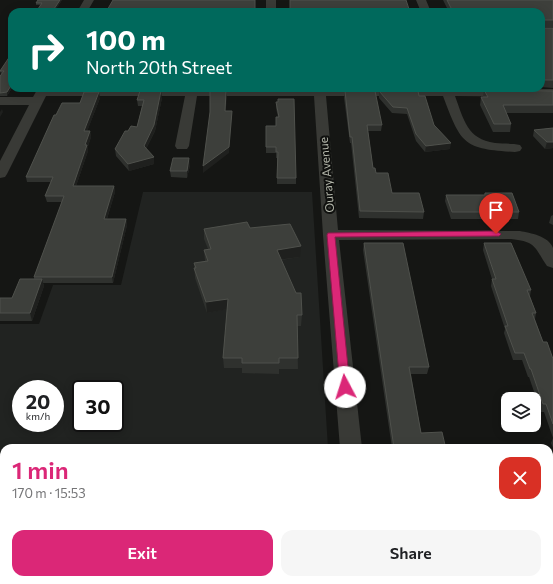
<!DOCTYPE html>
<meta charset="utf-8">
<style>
:root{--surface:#fff;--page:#f6f6f6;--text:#202124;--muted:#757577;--accent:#db2777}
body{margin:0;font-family:Commissioner,sans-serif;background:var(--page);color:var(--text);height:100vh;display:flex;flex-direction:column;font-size:15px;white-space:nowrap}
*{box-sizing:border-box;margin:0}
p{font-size:13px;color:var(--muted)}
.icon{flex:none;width:22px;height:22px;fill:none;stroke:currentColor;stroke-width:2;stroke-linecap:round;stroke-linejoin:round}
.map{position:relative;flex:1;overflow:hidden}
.details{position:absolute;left:0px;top:444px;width:553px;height:140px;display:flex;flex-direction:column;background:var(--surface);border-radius:12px 12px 0 0;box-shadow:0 2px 10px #0003}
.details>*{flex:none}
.banner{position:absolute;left:8px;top:8px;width:537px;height:84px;border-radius:12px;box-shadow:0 2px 10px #0003;background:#00695c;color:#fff;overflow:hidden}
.fabs{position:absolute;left:501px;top:392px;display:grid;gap:8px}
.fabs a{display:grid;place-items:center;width:40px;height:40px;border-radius:8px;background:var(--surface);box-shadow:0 2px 10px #0003;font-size:20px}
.speed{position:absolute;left:12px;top:380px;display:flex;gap:8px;font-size:20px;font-weight:700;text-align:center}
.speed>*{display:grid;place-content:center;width:52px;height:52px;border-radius:50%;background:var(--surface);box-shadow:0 2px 10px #0003;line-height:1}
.speed small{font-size:10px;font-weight:400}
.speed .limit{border:2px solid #111;border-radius:6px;background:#fff;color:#111}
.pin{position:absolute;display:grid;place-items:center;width:34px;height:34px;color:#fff;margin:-41px -17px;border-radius:50% 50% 50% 0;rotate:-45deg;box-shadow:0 0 4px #0007}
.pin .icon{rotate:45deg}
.me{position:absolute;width:44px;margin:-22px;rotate:355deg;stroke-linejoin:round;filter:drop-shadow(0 0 3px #0008)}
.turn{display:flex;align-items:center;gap:14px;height:84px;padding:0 12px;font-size:18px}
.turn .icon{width:52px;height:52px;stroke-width:2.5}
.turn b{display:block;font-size:28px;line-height:34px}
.round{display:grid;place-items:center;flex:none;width:42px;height:42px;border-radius:12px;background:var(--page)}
.headline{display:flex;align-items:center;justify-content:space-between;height:68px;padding:0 12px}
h1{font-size:24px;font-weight:600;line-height:30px;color:var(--accent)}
.primary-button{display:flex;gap:8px;margin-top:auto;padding:8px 12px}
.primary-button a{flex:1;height:46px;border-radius:12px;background:var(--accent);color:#fff;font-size:16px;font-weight:600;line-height:46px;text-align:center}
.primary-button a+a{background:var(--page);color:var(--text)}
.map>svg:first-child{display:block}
</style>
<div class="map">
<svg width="553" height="584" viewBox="0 0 553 584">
<rect width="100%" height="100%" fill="#151614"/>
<path fill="#212321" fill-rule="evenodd" d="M143 192H312L328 448H4V533H0V324H39L53 285H121ZM21 389H55V423H21ZM81 389H115V423H81Z"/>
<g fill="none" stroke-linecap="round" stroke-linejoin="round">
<path fill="#393a36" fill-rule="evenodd" d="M84 0H94L87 12H77Z
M266 0H276V12H266Z
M416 0H426L431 12H421Z
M38 88 553 89V97L455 96C464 120 467 139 495 143 503 144 512 143 520 145L522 148 520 151 515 152C463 149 461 144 443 96H326L338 230 520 231C530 233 549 236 553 248 553 254 553 262 553 268L547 266C534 247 537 242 511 239L339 240 362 448H340L323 235 314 96H197L189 146 187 149H177L175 146 185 96H46L7 174 5 177 0 178V161L29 105H0V97H33Z
M549 542H553V562H549Z
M0 545H4V565H0Z
M352 580H376V584H352Z"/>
</g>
<path fill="#2f312e" d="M38 0H62L54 12H36L40 5H36V3Z
M443 0H553V27H541V28H553V88L541 87V12H449Z
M12 53V88L7 96H0V76L2 74H1L0 71Z
M484 90 553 91V113H506L511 124 510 132H493L480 105 481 97H483Z
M345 91 382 125 381 131H368L373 168 376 173 392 193 424 212 423 219 359 218 351 143H350L344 98Z
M379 91 419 96 434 125 450 149 425 152 416 141 407 114 392 113 379 98Z
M100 98 87 131H90L91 137 88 146V151L76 186H114L115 192 107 219H126L127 225 113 283H43L44 286 32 321H0V298H12L34 279V277L62 202H47L45 196 51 182H27L26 177 56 115 80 103Z
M162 98 155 131 146 149 154 164 129 171 116 156 115 149 128 131 137 127 142 106H138L137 100Z
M276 102 296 178V184H277V158H276V153H266V126H276L278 117 276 108Z
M553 128V148L545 149 533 136 534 130Z
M190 165 187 178 171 177 170 171Z
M485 193 519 212 518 219H451L445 201 446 195H484Z
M553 215V225L549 223 551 216Z
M250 228 300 257 281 260 302 315 301 326H297L298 369H279V374L242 373V368H224L223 358 227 309 207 313 195 278 194 263 205 261 204 250 208 249 204 239V229Z
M364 243 429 367 427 374H411L421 433 445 445 444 448H392L363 250Z
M484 243 531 290 530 296 536 313 535 319 543 342 553 359V448L551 443 553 438 544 412H541L529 377H528L522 360H513L504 333 505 329 491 286 492 279 483 250Z"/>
<path fill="#1f201e" d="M60 0H62L54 12H52Z
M12 84V88L7 96V92Z
M161 91 162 98 155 131 144 153V146Z
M226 91 227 98 225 118V111Z
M99 92 100 98 85 137 84 131Z
M2 109 3 112 0 117V112Z
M232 111V118L229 153 203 173V166Z
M90 131 91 137 88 146V151L74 192 73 186 85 145Z
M547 142H553V148L545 149Z
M451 143 450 149 425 152 426 146Z
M154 157V164L129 171 128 164Z
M189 158 190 165 187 178V171Z
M114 186 115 192 105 225 104 219Z
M126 219 127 225 113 283 112 277Z
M301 246 300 257 277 260V250Z
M42 279 44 286 32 321 30 313Z
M228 299V309L207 313 206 302Z"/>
<path fill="#3d3f3b" stroke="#4f514c" d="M38 0H60L52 12H36L42 3H36Z
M113 0H255V12H106Z
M290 0H406L410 12H290Z
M447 0H553V20H541V28H553V80H541V12H453Z
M12 53V84L7 92 0 93V76L4 71H0Z
M484 90 553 91V105H503L511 124H494L481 97H488Z
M140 91H161L154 125 144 146 154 157 128 164 115 149 125 131H128L131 126 137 127 144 100H137Z
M210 91H226L225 111H232L229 147 203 166 210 112Z
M345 91H375L382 125H367L373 168H375L376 173H388L392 193H419L424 212 360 211 352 137H350Z
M379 91H418L419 96H425L434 125 451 143 426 146 416 134 407 108 393 107Z
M84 92H99L84 131H90L85 145H87L73 186H114L104 219H126L112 277H34L64 196H45L53 177H26L54 115H56L62 103H80Z
M278 99H294L296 178H277L278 152H276V147H266V126H276V117H279L276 102H278Z
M553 128V142H547L534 130Z
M173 158H189L187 171H170Z
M485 193H512L519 212H452L446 195H485Z
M247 222 250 228 290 224 301 246 277 250 296 293H301L302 315H297L298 358H279V363H242V358H223L228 299 206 302 194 268H196L194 263 208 261 204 250 211 249 204 229Z
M364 243H403L429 367H409L421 433 442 432 445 445 423 446 424 448H394Z
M484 243H511L531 290H527L536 313H532L543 342H547L553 359V424L546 404H543L531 369H530L524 353H515L505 326H508L492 279H496Z
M20 279H42L30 313H0V298H12Z"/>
<path fill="#db2777" stroke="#8e194d" d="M496 231 501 234 499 236 335 237 350 387 349 390H342L340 387 327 235 328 233Z"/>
<g text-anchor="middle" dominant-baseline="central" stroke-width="4" stroke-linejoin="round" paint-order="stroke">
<g font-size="12" fill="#b1b4a8" stroke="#10110f">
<text transform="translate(326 175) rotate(-95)">Ouray Avenue</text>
</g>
</g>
</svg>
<div class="fabs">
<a><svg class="icon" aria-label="layers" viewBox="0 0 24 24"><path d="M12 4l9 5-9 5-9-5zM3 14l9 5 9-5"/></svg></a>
</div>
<div class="speed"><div>20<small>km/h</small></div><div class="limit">30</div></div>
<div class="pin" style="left:496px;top:234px;background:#d93025"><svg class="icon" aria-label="arrive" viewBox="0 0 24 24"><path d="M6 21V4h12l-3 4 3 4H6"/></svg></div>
<svg class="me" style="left:345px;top:387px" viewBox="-20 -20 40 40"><circle r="19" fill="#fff"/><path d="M0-13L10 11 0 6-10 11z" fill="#db2777"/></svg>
<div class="banner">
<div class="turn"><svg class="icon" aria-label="right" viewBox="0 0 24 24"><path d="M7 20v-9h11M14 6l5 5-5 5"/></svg><div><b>100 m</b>North 20th Street</div></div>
</div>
<section class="details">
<div class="headline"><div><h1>1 min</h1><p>170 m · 15:53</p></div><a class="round" style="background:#d93025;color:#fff"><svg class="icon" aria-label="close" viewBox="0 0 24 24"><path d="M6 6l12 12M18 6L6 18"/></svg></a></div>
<div class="primary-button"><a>Exit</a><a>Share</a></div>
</section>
</div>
